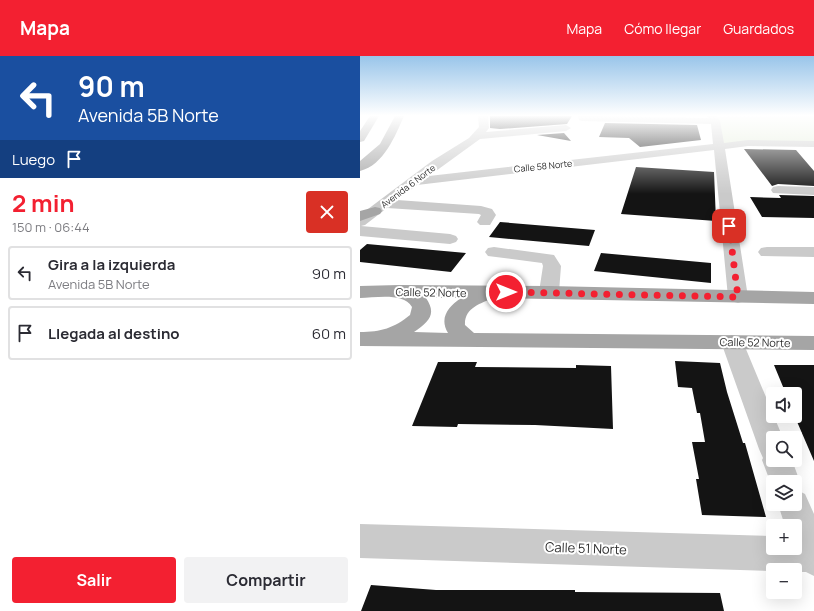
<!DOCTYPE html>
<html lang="es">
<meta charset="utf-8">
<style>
:root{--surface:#fff;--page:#f2f2f3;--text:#2b2b33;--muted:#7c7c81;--line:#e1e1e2;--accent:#f32031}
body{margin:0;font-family:Manrope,sans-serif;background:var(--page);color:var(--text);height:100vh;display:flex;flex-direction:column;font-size:15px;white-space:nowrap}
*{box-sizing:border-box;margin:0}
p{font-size:13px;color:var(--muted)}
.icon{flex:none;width:22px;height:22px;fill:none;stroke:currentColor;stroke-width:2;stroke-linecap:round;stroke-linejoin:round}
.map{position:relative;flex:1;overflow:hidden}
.side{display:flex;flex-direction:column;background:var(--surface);width:360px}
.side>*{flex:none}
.top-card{background:#1a4fa0;color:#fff;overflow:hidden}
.buttons{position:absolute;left:406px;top:331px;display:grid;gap:8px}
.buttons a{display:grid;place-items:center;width:36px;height:36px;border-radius:4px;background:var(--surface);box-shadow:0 4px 16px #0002;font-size:20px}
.pin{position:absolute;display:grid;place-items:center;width:34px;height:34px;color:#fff;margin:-17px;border-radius:8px;box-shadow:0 2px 6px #0006}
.me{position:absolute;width:44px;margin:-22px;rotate:90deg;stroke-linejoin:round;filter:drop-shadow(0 0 3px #0008)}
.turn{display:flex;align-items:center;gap:14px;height:84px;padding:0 12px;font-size:18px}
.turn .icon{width:52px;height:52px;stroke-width:2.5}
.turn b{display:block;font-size:28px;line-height:34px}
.then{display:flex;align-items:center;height:38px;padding:0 12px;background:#0003;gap:8px;font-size:15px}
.round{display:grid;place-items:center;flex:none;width:42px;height:42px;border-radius:4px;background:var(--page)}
.overview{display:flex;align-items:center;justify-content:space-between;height:68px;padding:0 12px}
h1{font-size:24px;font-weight:700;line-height:30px;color:var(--accent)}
.action{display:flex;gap:8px;margin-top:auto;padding:8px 12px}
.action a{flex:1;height:46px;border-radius:4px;background:var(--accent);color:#fff;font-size:16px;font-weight:700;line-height:46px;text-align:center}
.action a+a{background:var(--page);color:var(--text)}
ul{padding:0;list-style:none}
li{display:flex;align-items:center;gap:12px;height:54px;margin:0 8px 6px;padding:0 4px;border:2px solid var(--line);border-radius:4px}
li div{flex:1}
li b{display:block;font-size:15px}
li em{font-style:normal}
header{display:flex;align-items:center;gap:24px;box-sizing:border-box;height:56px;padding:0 20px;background:var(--accent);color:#fff}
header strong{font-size:19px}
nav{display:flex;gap:22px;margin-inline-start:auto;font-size:14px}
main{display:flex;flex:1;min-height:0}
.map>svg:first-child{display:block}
</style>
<header>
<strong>Mapa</strong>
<nav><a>Mapa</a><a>Cómo llegar</a><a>Guardados</a></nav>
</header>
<main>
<section class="side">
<div class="top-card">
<div class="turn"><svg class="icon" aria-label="left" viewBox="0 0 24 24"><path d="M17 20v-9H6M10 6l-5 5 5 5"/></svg><div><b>90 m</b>Avenida 5B Norte</div></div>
<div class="then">Luego<svg class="icon" aria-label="arrive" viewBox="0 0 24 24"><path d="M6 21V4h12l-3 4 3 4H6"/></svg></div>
</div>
<div class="overview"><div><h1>2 min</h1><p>150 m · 06:44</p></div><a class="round" style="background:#d93025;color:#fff"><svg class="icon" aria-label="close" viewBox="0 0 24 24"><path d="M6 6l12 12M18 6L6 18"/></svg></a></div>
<ul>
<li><svg class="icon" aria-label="left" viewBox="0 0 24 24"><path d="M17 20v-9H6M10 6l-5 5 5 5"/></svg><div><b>Gira a la izquierda</b><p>Avenida 5B Norte</p></div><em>90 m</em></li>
<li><svg class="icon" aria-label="arrive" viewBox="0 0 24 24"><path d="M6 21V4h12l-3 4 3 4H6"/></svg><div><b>Llegada al destino</b></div><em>60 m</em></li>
</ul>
<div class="action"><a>Salir</a><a>Compartir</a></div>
</section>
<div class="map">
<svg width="454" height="555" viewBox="0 0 454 555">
<rect width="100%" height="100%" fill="#fff"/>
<path fill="#e3ecd9" d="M454 60V88L359 90 351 61Z"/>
<path fill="#141414" d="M130 60H212L207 68 140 73 130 72Z
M245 67 337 69 341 84 280 91 269 82 239 81Z
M204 77 211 85 177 79Z
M384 93 436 94 454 115V130L418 128 412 130Z
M276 111 354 116 356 165 261 158Z
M419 139 454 140V162L402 161 390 141 421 142Z
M140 166 235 174 229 190 129 181Z
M7 188 106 197 91 216 0 206V194Z
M241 197 351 207V227L234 215Z
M315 305 360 307 367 336 383 387H385L406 461 342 459 336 423H339L332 386H345L340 357H337L332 332 318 331Z
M78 306H117L115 311 216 312V309L251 310 253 373 175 369 98 368 97 371 52 370Z
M414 309H454V405L435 361V338H426Z
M11 529 76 534H215V536L360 537 364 555H1Z"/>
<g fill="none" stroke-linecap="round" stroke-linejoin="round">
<path fill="#cacaca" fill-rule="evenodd" d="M118 60H128L129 72 126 76 206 69 211 72 206 75 120 83 69 120 353 88 351 68 222 65 219 64 218 60 348 62 347 60H356L360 65 364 87 388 84 454 85V91L388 90 365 93 388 241 385 245 378 247 371 245 368 241 354 94 57 129 37 144 121 150 132 153 136 159 130 169H120L117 166 121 159 119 158 27 152 5 169 1 170 90 178 96 180 98 183 96 186 90 188 0 180V159L72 105 109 82 119 71Z
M418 130 454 131V139L413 137 411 134 413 131Z
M134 191 194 199 201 210 199 236 196 240 189 242 182 240 179 236 183 210 182 207 128 200 125 196 128 192Z
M407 191H454V201L401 200 398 196 401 192Z
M372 279 380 281 383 286 423 382H413V404H432L440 426 437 434 445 438 454 458V520L446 516H435V514L413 515 0 502V468L413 480V492H435V470H425L418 448H435V426H413V433L402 404 403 402 399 393 361 286 364 281Z"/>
<path fill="#a5a5a5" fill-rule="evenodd" d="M10 60H19L4 85 0 86V75Z
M35 60H44C35 80 24 109 0 115V105L20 88Z
M15 151 20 152 22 155 20 158 0 165V155Z
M39 229 189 230 454 236V248L134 242C121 247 104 252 105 269L114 277 454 280V294L0 290V276C21 276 34 272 50 259L52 251C43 236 15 242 0 242V230ZM66 242H101C88 251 79 262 88 277L54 276C69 266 77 258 66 242Z"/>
</g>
<linearGradient id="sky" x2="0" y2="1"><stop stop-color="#99c5ea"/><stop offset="0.43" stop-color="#fff"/><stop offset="1" stop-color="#fff" stop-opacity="0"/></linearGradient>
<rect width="454" height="138" fill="url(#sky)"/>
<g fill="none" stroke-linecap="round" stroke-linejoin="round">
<path stroke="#f32031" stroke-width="7" stroke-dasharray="0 12.6" d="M146 236 378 241 369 170"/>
</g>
<g text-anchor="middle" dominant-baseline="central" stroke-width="4" stroke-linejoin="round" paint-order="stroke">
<g font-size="9" fill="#2d2d2d" stroke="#fff">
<text transform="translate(183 110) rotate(-6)">Calle 58 Norte</text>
<text transform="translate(48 130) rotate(-37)">Avenida 6 Norte</text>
</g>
<g font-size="11" fill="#2d2d2d" stroke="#fff">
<text transform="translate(71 236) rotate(1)">Calle 52 Norte</text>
<text transform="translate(395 286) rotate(1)">Calle 52 Norte</text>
</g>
<g font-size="13" fill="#2d2d2d" stroke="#fff">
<text transform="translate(226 492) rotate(2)">Calle 51 Norte</text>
</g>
</g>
</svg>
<div class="buttons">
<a><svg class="icon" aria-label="sound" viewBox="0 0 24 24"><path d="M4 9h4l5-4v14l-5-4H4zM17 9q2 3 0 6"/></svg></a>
<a><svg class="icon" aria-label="search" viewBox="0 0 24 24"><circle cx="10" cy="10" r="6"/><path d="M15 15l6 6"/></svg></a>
<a><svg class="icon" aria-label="layers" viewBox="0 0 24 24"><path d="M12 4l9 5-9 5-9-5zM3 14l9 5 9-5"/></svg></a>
<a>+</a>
<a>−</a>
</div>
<div class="pin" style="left:369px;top:170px;background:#d93025"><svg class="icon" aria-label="arrive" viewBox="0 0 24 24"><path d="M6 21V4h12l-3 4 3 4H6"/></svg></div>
<svg class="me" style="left:146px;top:236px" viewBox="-20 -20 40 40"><circle r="17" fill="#f32031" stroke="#fff" stroke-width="3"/><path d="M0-11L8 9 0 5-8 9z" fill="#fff"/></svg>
</div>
</main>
